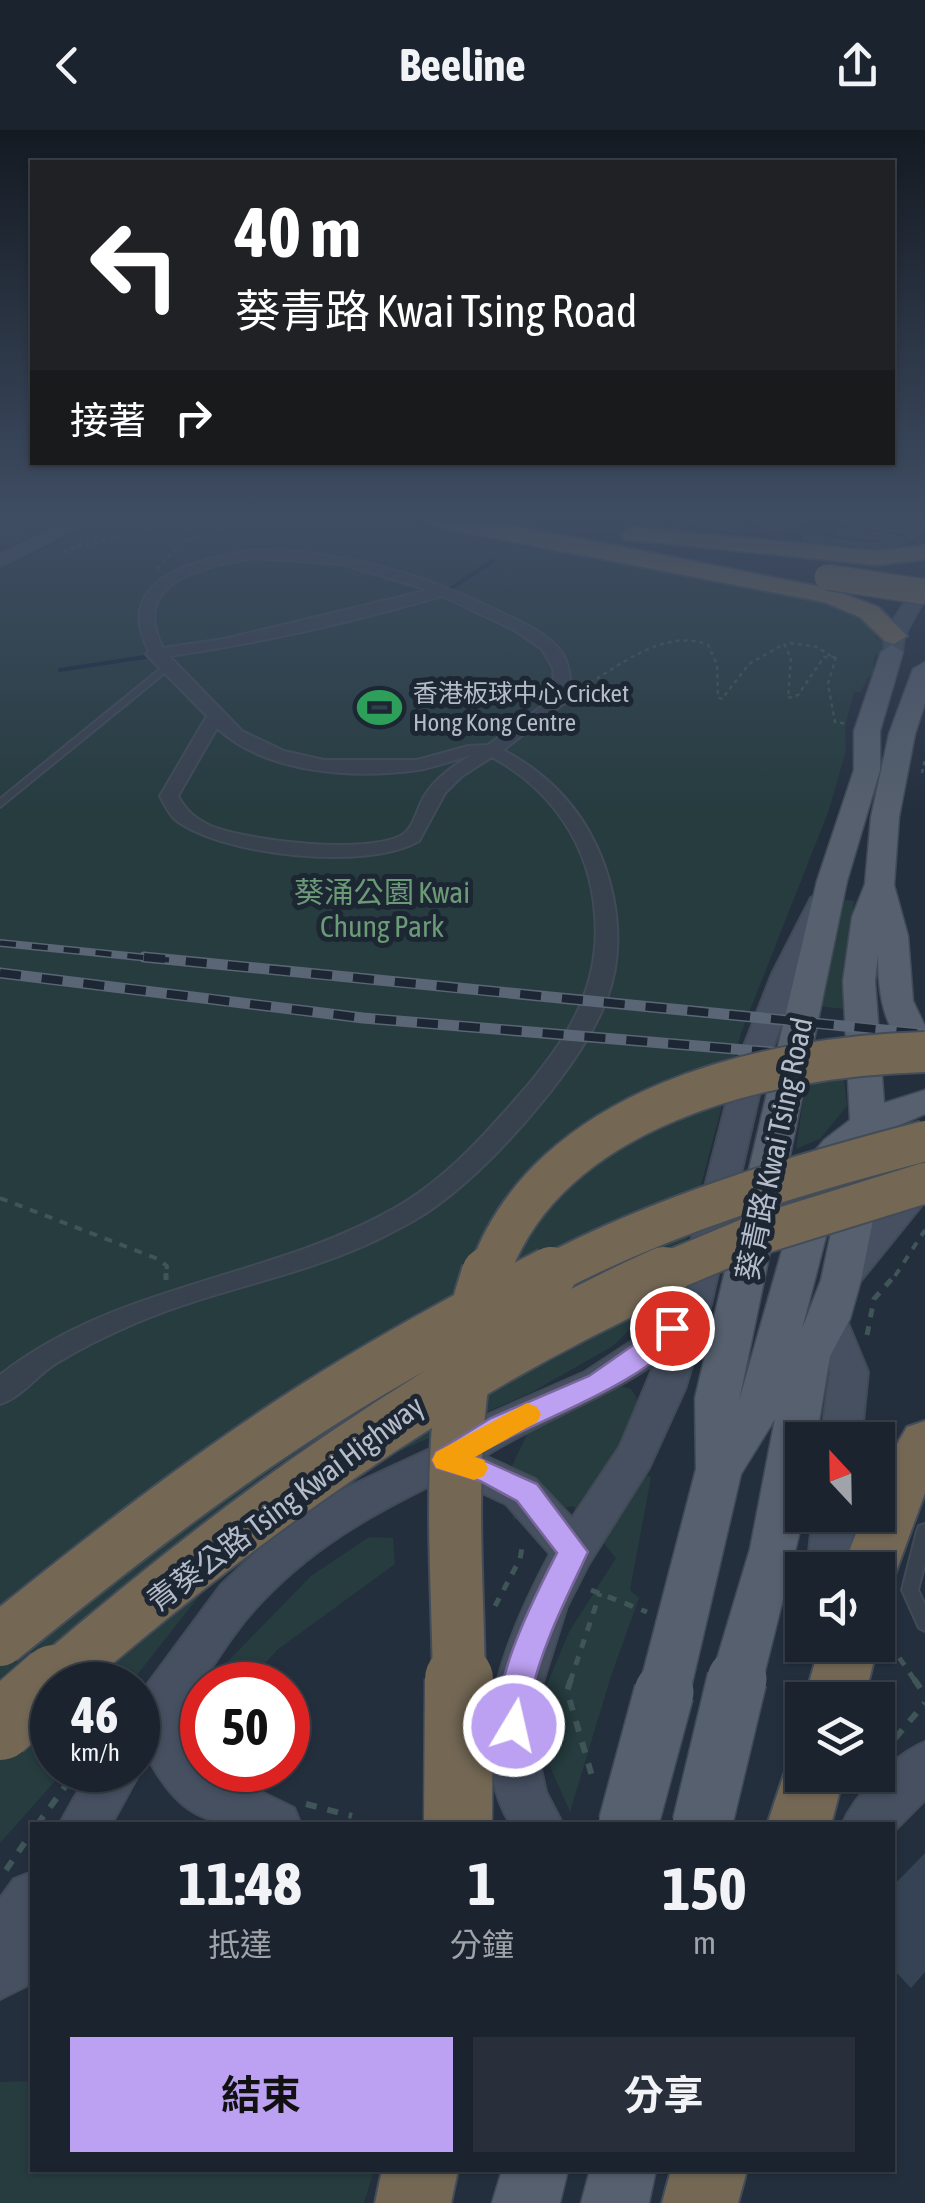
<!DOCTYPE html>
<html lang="zh-TW">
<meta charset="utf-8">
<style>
:root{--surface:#1b232e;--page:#282f3a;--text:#f1f3f6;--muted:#a0a4aa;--line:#39404a;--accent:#bca0f2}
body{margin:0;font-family:"Asap Condensed","Noto Sans TC",sans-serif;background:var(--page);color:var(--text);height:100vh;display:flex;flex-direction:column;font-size:38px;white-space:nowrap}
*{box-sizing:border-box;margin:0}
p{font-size:32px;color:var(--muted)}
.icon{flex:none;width:55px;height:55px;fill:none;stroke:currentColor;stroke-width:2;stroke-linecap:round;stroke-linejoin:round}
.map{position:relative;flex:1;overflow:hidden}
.drawer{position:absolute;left:30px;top:1692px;width:865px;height:350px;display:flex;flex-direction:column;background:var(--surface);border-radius:0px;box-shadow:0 2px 8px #0004,0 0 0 2px var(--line)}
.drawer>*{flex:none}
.top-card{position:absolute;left:30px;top:30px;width:865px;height:305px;border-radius:0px;box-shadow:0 2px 8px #0004,0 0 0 2px var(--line);background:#202124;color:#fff;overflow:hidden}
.needle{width:65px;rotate:338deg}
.fabs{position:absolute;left:785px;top:1292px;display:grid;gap:20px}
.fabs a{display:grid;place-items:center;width:110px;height:110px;border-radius:0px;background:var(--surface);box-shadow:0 2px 8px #0004,0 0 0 2px var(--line);font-size:50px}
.speed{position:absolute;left:30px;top:1532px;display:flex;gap:20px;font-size:50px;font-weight:700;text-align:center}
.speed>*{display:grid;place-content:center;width:130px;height:130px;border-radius:50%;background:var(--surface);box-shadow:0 2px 8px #0004,0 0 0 2px var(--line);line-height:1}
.speed small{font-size:25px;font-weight:400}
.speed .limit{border:15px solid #d22;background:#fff;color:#111}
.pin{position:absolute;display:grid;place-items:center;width:85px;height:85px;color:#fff;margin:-42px;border:5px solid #fff;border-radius:50%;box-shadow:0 2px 10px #0007}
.me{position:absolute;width:110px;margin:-55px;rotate:9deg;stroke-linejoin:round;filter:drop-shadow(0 0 8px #0008)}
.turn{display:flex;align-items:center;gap:35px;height:210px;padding:0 40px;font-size:45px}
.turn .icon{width:130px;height:130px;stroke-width:2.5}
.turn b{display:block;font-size:70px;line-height:85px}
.then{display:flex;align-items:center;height:95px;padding:0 40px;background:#0003;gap:20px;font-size:38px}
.eta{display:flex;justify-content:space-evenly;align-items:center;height:170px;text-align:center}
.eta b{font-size:60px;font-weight:700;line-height:70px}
.primary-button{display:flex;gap:20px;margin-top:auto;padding:20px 40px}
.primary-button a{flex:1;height:115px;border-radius:0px;background:var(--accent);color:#111;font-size:40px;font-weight:700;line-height:115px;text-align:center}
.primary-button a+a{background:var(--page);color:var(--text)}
header{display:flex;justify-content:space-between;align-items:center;height:130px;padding:0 40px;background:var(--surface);font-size:45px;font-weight:700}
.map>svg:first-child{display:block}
</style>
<header><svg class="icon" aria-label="back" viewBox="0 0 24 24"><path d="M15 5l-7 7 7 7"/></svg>Beeline<svg class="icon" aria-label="share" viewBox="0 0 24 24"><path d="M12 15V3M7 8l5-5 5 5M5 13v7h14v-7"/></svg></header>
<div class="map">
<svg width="925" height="2073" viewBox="0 0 925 2073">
<rect width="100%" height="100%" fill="#242f3e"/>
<path fill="#263c3f" d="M104 392H396L808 465 874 491 876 509 888 510 893 522 875 524 873 537 886 540 868 547 861 562H854L845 597 846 621 829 680 741 903 680 1135 657 1173 613 1216 534 1261 384 1328 260 1409 204 1460 129 1555H52V1640H65L0 1713V439Z
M845 770 854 771 844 879 817 876Z
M842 931 847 976 820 1009 796 1019 808 937Z
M588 1248 631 1259 644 1279 610 1332 651 1347 630 1460 639 1468 611 1546 570 1682 539 1611 546 1557 569 1502 616 1428 573 1376 513 1390 511 1338 540 1277Z
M369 1407 393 1408 395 1434 277 1520 246 1555H205L311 1446Z
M32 1951V2040H374L364 2073H0V1952Z"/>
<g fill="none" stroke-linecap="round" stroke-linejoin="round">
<path stroke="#17263c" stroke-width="4" d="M450 459 493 431
M371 485 411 475
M60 540 145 527"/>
</g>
<path fill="#364354" d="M0 392H60L8 416 0 413Z
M925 1723V1842L911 1858 892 1838V1757Z"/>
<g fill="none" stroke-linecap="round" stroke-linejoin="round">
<defs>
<path id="lane" d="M651 392H657L652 396 649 394Z
M679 392H685L680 398H676Z
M689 392H704L737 398 734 400Z
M842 392H857L914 400 921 392H925C908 430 836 419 804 408L807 406C840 411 881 424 910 403Z
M840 400 893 406 896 408 893 410 838 403Z
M165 535 172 537 0 677V669Z
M925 1394V1433L918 1460 925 1475V1501L919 1498 902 1460 917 1401 919 1396Z"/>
<path id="street" d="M254 420C341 420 421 443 498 481 521 492 547 502 562 523 571 537 570 552 571 568L503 620C562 651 599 701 613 766 620 801 619 838 606 871 580 938 491 1038 432 1079 412 1093 389 1104 366 1115 292 1148 210 1161 136 1193 108 1205 81 1218 55 1234 36 1246 22 1267 0 1274V1245C117 1153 269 1150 395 1078 448 1048 489 1000 528 955 571 904 601 853 595 784 590 715 552 660 492 627L462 646 445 663 419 711C366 741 226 726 177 691 169 685 165 675 160 666L207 586 146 524 149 521C110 446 201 429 254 420ZM254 428 342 434 429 460 224 509 163 518C128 451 205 436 254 428ZM442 466 514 500 542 519 553 538 555 567 488 615 468 616 417 630H324L284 621 242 601 169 526C261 513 353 492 442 466ZM217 598C267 644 354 649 418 640 436 637 454 630 471 625 453 636 437 647 425 665 417 677 415 697 402 705 367 725 249 711 211 696 196 689 186 681 178 666Z"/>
<path id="secondary" d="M68 392H89L0 436V424Z
M753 392H801C791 400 763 400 753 392Z
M917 460 923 462 925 468 904 506 902 522 892 528 885 526 884 506 911 462Z
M824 760 837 768 800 844 765 939 711 1174 685 1259 649 1338 588 1435 567 1476 537 1571V1621L546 1662 563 1695H511C460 1611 509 1501 550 1424L506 1374 448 1347C373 1383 309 1418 253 1481 225 1513 203 1553 178 1589L202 1627V1640H216L294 1678 301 1695C225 1695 188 1704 147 1626L138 1630V1567L221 1455 272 1407 339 1361 432 1318 487 1285 585 1242 640 1206 676 1171 735 939 772 844 811 768ZM655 1233 620 1316 572 1388 535 1349 485 1326C541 1290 599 1272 655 1233Z
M925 1042V1071L854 1159 842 1163 830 1159 824 1150 830 1141 910 1044Z
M829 1175 842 1179 868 1242 861 1310H821L830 1242 811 1189 816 1179Z
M813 1385H855L849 1440H807Z
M925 1612V1670L892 1703V1695H842C855 1664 894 1625 925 1612Z
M138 1632 141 1640 111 1695H59L90 1640H138Z
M32 1742V1853L0 1869V1768L14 1749Z"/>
<path id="primary" d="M892 515 903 522 880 601V640L847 751 739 1271 808 1029 824 1010 850 990 843 851 852 787 865 754 871 687 889 604 913 539 925 532V573L915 604 899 687 894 755 908 806 913 871 925 896V926C883 915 878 862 878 825L875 851 884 973 925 960V984L886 1001 883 1040 861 1150 850 1189 830 1226 816 1310H802L804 1385 763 1549 755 1566 737 1574 719 1566 711 1549 750 1419 775 1289 741 1344 690 1562 683 1580 664 1587 645 1580 638 1562 696 1339 695 1268 817 751 854 640V601L881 522ZM846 1032 821 1150 802 1199 845 1033Z
M502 2040H568L560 2073H492Z
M590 2040H656L649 2073H581Z"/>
<path id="highway" d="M431 392 516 396 831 459 878 477 907 506 894 514 885 511 860 487 824 472 442 398Z
M632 397 877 421 925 415V429L877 435 624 409 621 404Z
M925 1291V1363L890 1458 878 1462V1440H842L863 1385H878C878 1340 885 1335 907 1297Z
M820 1515 878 1514 864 1570H804Z
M802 1618V1645H844L831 1695H767L791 1623Z
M382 2040H458L451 2073H375Z
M671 2040H747L738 2073H662Z"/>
</defs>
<use href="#lane" stroke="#414a57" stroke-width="4"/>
<use href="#street" stroke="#414a57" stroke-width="4"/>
<use href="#secondary" stroke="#414a57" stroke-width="4"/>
<use href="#primary" stroke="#414a57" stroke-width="3"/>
<use href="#highway" stroke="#434c59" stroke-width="4"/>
<path stroke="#3f5557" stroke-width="2.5" stroke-dasharray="4 4" stroke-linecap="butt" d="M133 392 65 421 175 392
M203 392 182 401 227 392
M157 439 181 412 240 392
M790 513 817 517 831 526
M836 527 828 554 835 592 847 594
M583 557C619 536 666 497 708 515L717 534 718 567 722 569 749 534 784 514 791 528 788 568 798 565 824 527H839
M922 643 925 629"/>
<path stroke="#3f5557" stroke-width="4" stroke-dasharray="8 8" stroke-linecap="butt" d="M0 1068 158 1129 167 1136 166 1146
M895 1146 925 1100"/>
<path stroke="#3f5557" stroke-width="5" stroke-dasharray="9 9" stroke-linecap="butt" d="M166 1150V1143
M867 1205 874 1169 897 1143
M591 1460 647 1482
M495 1476 520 1429 523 1412
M889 1513 916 1552
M570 1552 600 1463"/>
<path stroke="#3f5557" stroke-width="6" stroke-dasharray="11 11" stroke-linecap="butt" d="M571 1549 567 1561 592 1646
M914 1549 925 1565
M881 1625 925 1573
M306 1674 352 1686
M37 1695 67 1654
M6 1740 32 1702"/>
<use href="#lane" fill="#38414e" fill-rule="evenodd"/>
<use href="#street" fill="#38414e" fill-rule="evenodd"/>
<use href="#secondary" fill="#465061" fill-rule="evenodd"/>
<use href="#primary" fill="#56606e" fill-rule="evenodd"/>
<use href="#highway" fill="#746855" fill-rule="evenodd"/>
<defs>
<path id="rail-far1" d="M0 813 169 830"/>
<path id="rail" d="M144 827 925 904
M0 843 363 888 925 935"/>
</defs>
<use href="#rail-far1" stroke="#5a6575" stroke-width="8"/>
<use href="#rail" stroke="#5a6575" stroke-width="11"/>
<use href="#rail-far1" stroke="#1d2633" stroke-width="5" stroke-dasharray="16" stroke-linecap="butt"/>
<use href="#rail" stroke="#1d2633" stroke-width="8" stroke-dasharray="21" stroke-linecap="butt"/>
<defs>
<path id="primary-bridge" d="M628 1695 664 1562
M702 1695 737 1549"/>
<path id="highway-bridge-far3" d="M827 447 925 462"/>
<path id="highway-bridge-far2" d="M488 1146C546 976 767 926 925 922
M547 1146C666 1083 795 1045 925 1011
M658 1146 751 1107 925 1053"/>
<path id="highway-bridge-far1" d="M0 1510C103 1427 207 1345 319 1274 394 1226 472 1184 551 1143
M51 1552C238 1390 438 1245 664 1143
M459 1552C457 1413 442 1277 488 1143"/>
<path id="highway-bridge" d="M0 1596 54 1549
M458 1695 459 1549"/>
</defs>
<use href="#primary-bridge" stroke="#414a57" stroke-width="62" stroke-linecap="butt"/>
<use href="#highway-bridge-far3" stroke="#434c59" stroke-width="28" stroke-linecap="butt"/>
<use href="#highway-bridge-far2" stroke="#434c59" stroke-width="44" stroke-linecap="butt"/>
<use href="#highway-bridge-far1" stroke="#434c59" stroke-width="56" stroke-linecap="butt"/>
<use href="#highway-bridge" stroke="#434c59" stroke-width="71" stroke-linecap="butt"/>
<use href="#primary-bridge" stroke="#56606e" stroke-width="59"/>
<use href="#highway-bridge-far3" stroke="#746855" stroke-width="25"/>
<use href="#highway-bridge-far2" stroke="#746855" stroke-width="40"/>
<use href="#highway-bridge-far1" stroke="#746855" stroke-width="52"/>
<use href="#highway-bridge" stroke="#746855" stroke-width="68"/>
</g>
<linearGradient id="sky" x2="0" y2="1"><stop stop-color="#141a22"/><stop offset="0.57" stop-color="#3f4d63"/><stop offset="1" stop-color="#3f4d63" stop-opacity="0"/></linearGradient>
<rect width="925" height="682" fill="url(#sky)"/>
<path fill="#bca0f2" stroke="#7a689d" stroke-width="2.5" d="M672 1188 681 1191 684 1198C654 1253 529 1292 474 1326L537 1354 588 1422C566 1469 541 1517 530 1569 527 1582 531 1594 525 1607L514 1612 502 1607C484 1563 536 1464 557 1423L517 1371 480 1351 436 1338 432 1330 436 1322 491 1288 589 1246Z"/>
<path fill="#f59e0b" d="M527 1273 537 1277 541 1284 537 1292 475 1327 484 1330 488 1338 484 1346 474 1350 436 1338 432 1330 436 1322Z"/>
<defs>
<symbol id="stadium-bare" viewBox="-9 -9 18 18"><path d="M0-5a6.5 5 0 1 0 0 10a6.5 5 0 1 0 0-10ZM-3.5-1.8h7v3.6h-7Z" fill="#2e9e5b" stroke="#1d2633" stroke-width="2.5" paint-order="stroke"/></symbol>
</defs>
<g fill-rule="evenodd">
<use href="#stadium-bare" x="348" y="546" width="63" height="63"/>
</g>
<g text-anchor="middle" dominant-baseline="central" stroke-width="10" stroke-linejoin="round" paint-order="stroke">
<g font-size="25" fill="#b4bcc9" stroke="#1d2633" text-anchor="start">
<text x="413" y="563">香港板球中心 Cricket<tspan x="413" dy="29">Hong Kong Centre</tspan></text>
</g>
<g font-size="30" fill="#6b9a76" stroke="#1d2633">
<text x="382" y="762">葵涌公園 Kwai<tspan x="382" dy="34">Chung Park</tspan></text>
</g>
<g font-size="30" fill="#b4bcc9" stroke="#1d2633">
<text transform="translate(774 1019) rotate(-78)">葵青路 Kwai Tsing Road</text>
<text transform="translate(285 1373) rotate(-37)">青葵公路 Tsing Kwai Highway</text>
</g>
</g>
</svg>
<div class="fabs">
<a><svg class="needle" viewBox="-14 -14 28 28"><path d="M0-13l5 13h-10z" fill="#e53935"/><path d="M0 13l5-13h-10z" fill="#a0a4aa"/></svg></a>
<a><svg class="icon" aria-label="sound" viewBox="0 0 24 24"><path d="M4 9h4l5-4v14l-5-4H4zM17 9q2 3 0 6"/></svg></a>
<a><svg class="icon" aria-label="layers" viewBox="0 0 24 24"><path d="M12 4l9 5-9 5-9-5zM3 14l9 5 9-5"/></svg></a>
</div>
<div class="speed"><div>46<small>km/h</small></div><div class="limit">50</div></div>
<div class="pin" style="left:672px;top:1198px;background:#d93025"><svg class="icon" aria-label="arrive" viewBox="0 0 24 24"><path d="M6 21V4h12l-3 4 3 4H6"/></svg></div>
<svg class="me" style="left:514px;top:1596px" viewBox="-20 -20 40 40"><circle r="17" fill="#bca0f2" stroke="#fff" stroke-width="3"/><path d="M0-11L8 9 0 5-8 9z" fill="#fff"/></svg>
<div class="top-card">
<div class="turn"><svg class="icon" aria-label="left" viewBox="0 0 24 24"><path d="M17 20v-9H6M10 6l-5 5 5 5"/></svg><div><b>40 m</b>葵青路 Kwai Tsing Road</div></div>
<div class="then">接著<svg class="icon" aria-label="right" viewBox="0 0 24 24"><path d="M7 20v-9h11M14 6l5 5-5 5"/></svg></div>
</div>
<section class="drawer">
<div class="eta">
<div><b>11:48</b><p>抵達</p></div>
<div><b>1</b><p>分鐘</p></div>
<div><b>150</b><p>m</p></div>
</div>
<div class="primary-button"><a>結束</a><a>分享</a></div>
</section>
</div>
